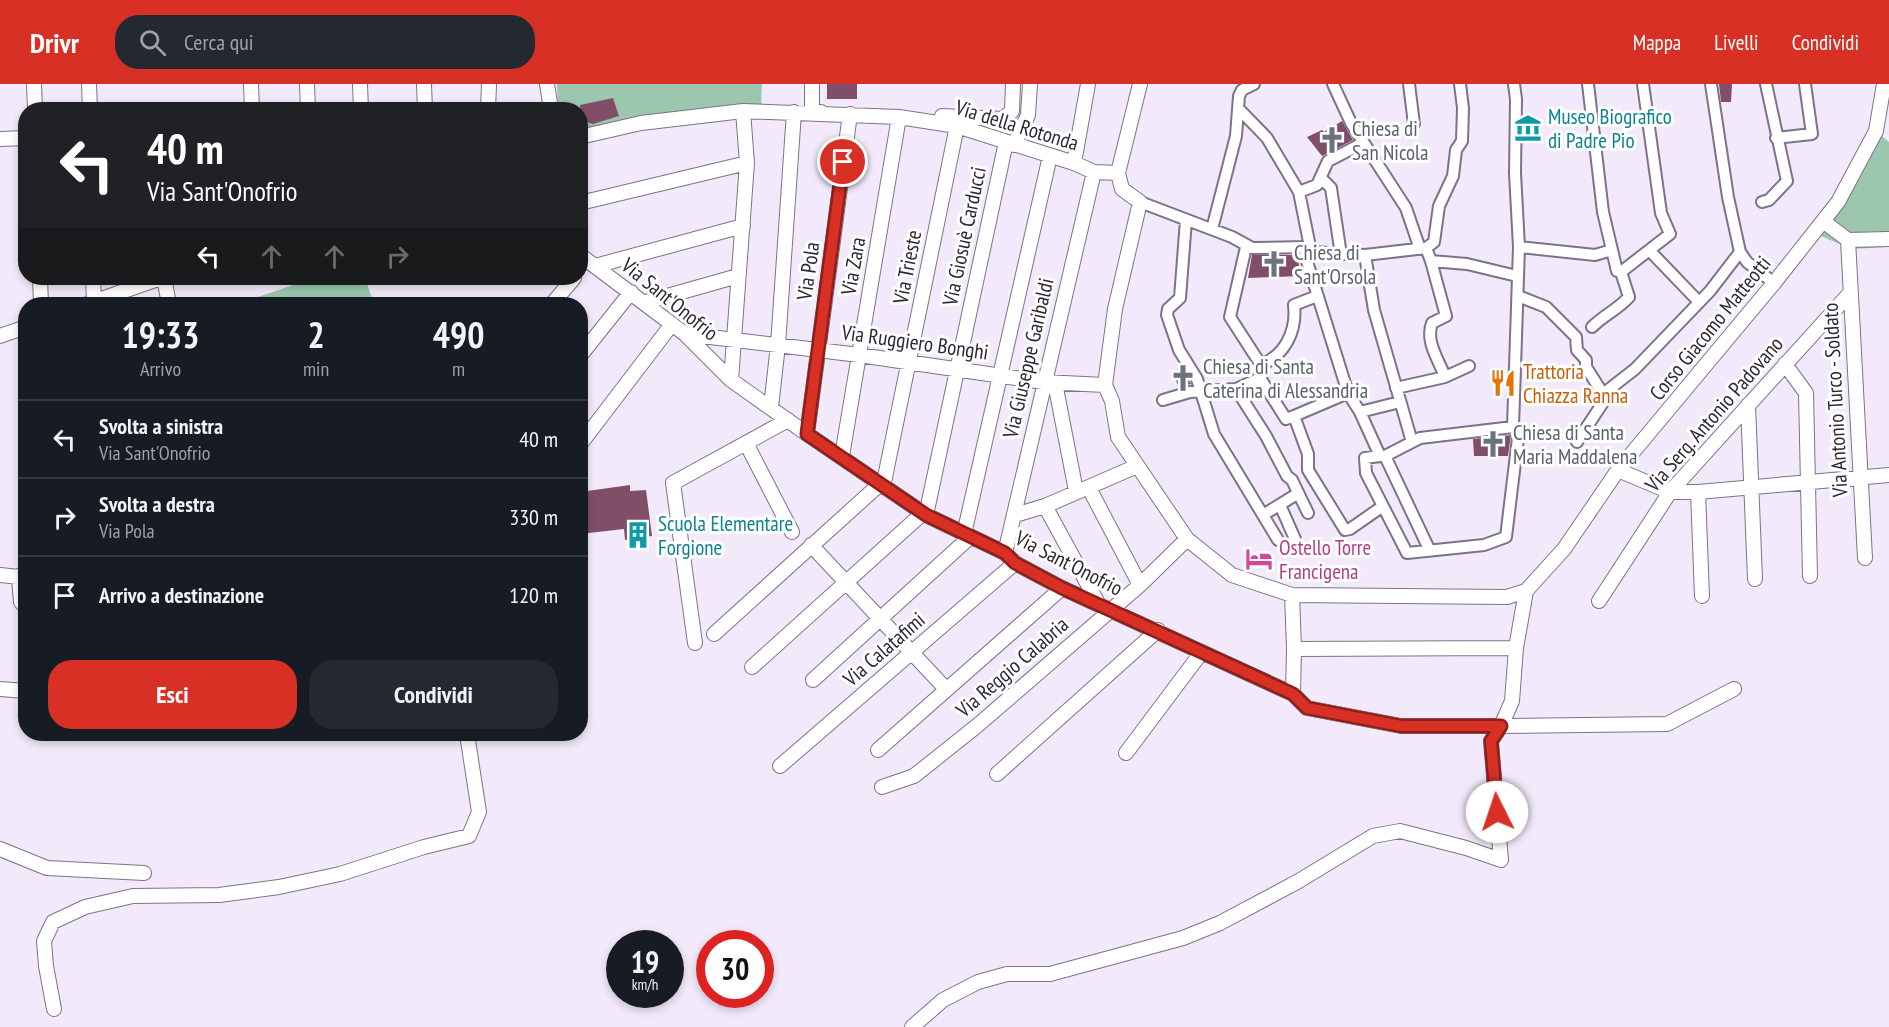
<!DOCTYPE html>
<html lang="it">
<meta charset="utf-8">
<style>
:root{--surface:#171b24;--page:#242831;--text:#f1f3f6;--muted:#9ea1a6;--line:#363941;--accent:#d93025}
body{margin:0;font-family:"PT Sans Narrow",sans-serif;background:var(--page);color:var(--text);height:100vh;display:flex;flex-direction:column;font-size:22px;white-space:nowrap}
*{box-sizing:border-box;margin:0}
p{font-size:20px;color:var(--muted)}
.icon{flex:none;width:33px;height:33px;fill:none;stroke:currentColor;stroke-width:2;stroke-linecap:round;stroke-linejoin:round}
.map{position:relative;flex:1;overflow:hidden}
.details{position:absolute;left:18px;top:213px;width:570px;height:444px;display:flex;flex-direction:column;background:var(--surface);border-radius:24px;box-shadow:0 3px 9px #0003}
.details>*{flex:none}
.top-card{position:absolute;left:18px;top:18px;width:570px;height:183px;border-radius:24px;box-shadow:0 3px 9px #0003;background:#202124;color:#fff;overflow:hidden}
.speed{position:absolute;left:606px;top:846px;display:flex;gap:12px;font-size:30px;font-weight:700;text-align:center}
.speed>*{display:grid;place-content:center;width:78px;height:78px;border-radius:50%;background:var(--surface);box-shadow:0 3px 9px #0003;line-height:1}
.speed small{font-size:15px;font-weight:400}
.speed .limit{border:9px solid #d22;background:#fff;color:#111}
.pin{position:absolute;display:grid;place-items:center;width:51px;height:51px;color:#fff;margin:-26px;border:3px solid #fff;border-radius:50%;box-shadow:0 2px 6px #0007}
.me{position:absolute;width:66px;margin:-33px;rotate:356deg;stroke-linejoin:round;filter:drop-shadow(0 0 4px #0008)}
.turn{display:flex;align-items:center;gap:21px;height:126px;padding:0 30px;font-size:27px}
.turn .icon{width:78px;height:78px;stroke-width:2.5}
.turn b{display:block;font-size:42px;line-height:51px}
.lanes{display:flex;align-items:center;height:57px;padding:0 30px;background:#0003;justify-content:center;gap:30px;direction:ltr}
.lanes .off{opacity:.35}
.eta{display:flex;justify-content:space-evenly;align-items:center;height:102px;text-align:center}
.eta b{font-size:36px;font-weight:600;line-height:42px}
.primary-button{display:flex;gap:12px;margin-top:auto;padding:12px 30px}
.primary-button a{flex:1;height:69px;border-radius:24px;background:var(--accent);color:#fff;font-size:24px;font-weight:600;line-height:69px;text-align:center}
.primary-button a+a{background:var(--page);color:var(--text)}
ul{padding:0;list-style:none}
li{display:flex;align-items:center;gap:18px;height:78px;padding:0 30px;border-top:2px solid var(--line)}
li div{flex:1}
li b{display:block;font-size:22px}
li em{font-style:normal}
header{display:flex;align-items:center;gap:36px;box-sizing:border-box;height:84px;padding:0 30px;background:var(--accent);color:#fff}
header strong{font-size:28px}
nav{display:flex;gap:33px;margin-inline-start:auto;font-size:21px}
.search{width:420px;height:54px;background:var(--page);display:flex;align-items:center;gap:15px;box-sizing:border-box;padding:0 21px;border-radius:24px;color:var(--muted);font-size:22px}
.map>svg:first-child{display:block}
</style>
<header>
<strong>Drivr</strong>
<div class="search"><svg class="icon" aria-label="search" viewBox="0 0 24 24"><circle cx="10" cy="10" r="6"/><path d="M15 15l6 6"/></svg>Cerca qui</div>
<nav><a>Mappa</a><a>Livelli</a><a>Condividi</a></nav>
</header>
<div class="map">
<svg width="1889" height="943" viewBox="0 0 1889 943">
<rect width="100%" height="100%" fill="#f2eafb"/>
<path fill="#9cc7ae" d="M557 0H762L761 23 581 49 580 26 558 25Z
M1876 47 1889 58V163L1851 165 1814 149Z
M314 194H365L374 220H247L246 217Z"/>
<path fill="#814e68" d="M827 0H857V15H827Z
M1719 0H1732L1731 18H1721Z
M613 14 619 32 593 40 581 36 580 21Z
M1342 37 1353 56 1322 72 1307 53 1322 46 1324 48Z
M1252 171H1298L1300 192 1248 194Z
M1181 284 1191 300 1179 303 1172 288Z
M1511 351 1508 372H1474L1473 355Z
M630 401V407L646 406 652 452 625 456 624 445 580 450V408Z"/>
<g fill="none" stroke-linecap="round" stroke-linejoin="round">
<defs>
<path id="pedestrian" d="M1333 0 1351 39 1406 124 1420 165
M1409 0 1414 40
M1588 0 1603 128 1617 187 1621 188 1629 213C1617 226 1604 231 1592 243
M1711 0 1728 113 1740 168 1747 178 1774 199
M1238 24 1267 54 1299 108 1310 163
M1776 54 1812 50 1805 0
M1321 94 1331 104 1341 171
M1299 108 1317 101 1328 77 1363 59
M1140 118 1232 153 1252 164 1306 163H1310L1311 168 1365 171 1426 164 1431 177 1467 180 1517 192
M1762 118 1769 116 1787 97 1766 0
M1186 136 1180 214 1168 225 1167 231 1179 266 1197 295 1214 350 1278 456
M1212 145 1236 52 1239 12 1242 6 1254 0
M1246 163 1230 233 1261 281 1263 289 1260 294
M1519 163 1595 171 1612 166
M1426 164 1434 158 1439 122 1453 92 1456 66 1462 57 1463 24 1460 0
M1650 167 1699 218
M1311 168 1305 171 1348 309 1360 328 1380 372 1365 374 1366 389 1407 469 1484 461 1506 453 1519 346 1513 343
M1365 171 1374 226 1412 358
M1621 188 1670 150 1661 129 1643 0
M1518 212 1546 223 1576 253 1577 266 1586 276V283L1603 310
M1261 281C1285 271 1297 247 1294 221L1317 212
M1445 293 1469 282
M1260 294 1286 335 1294 332 1308 370V386L1345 446 1350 445 1383 422
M1396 304 1445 293C1439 276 1425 258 1432 239L1446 232 1431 177
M1236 305 1266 352 1287 392 1292 396 1308 429
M1163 316 1190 308 1236 305 1260 294
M1360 328 1400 318
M1294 332 1348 309
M1513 343 1519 163 1515 89 1516 15 1514 0
M1577 358 1602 320 1599 316 1603 310 1635 285 1710 207 1740 168
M1380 372H1385L1420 354 1513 343
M1385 372 1429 465
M1280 421 1295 455
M1263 431 1297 410"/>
<path id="minor" d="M34 0 35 26
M89 0 90 26
M251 0 252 26
M307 0 308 26
M360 0 361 26
M424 0 425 26
M547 0 551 25
M812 0V28H821
M1140 0 1118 89 1122 105 1140 118 1115 225 1105 301 1112 317 1118 353 1187 455 1232 491 1292 511 1507 513 1526 507 1564 465 1618 386 1774 199 1838 118 1876 47 1884 0
M488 26 489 0
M942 32 1003 35 1012 27 1013 0
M580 53 641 39 743 27 899 33 957 42 1074 79 1094 88 1118 89
M0 55 26 54
M1014 61 1028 31 1030 0
M1074 79 1088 0
M580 119 747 79
M1823 137 1848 156 1889 155
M1848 156 1865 474
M580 171 685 250 731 296 807 350 926 431 1005 469 1015 479 1062 504 1293 610 1307 624 1401 642H1501L1512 617 1516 564 1526 507
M595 182 743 142
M40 194 41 220
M93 194 94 218
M164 194 169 220
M646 218 738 192
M87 220 161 194
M552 220 574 194
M685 250 859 271 1043 298 1105 301
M0 252 26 243
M580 272 631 208
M1785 280 1806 309 1810 492
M731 296 747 79 743 27
M1055 299 1076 407
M1748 321 1755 495
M771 323 778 261 794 28
M807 350 850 30
M582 358 672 240
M746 359 792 448
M842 372 899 33
M1618 386 1670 408H1698L1889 391
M883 403 957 42
M1089 404 1140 501
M1698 408 1702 512
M1045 422 1098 519
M926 431 1006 58
M1015 431 1045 422 1137 382
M964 450 1050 72
M811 461 946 605
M1005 469 1094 88
M0 491 19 493 24 489
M19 493 21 518 26 524
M1292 511 1294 565 1293 610
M1599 517 1670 408 1850 209
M714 550 880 400
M695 559 673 399 788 336
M1294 565 1516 564
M752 583 923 429
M813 596 970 453
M0 605 26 607
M878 666 1062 504
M1126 669 1201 569
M780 682 1015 479
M997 690 1158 546
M882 703 914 692 978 641 1140 501 1187 455
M0 765 47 784 144 789
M54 925 46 882 44 857 53 838 85 823 133 812 219 811 279 803 340 790 424 763 469 752 479 728 467 650
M912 943 943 916 978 898 1007 890H1050L1183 854 1220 839 1297 798 1373 752 1400 747 1466 764 1501 776 1491 657 1501 642 1667 640 1734 605"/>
</defs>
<use href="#pedestrian" stroke="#7d728a" stroke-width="14"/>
<use href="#minor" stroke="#7d728a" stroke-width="16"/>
<use href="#pedestrian" stroke="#fff" stroke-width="10"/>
<use href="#minor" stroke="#fff" stroke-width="14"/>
</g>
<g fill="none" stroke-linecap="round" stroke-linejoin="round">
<defs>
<path id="route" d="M843 78 807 350 926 431 1005 469 1015 479 1062 504 1293 610 1307 624 1401 642H1501L1491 657 1497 728"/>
</defs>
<use href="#route" stroke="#8d1f18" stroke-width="15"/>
<use href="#route" stroke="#d93025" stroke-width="10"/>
</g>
<defs>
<symbol id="museum-bare" viewBox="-9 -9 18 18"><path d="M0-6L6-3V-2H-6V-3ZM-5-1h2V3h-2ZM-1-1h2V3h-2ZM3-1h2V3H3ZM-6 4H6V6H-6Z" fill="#0f9aa8" stroke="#fff" stroke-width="2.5" paint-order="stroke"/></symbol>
<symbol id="church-bare" viewBox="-9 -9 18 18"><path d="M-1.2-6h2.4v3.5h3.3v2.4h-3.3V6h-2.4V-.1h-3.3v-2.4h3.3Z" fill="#6b7280" stroke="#fff" stroke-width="2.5" paint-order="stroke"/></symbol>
<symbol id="restaurant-bare" viewBox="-9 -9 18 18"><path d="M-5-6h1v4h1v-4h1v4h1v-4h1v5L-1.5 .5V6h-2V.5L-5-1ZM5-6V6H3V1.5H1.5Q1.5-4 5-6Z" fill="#e8710a" stroke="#fff" stroke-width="2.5" paint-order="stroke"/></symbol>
<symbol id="building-bare" viewBox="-9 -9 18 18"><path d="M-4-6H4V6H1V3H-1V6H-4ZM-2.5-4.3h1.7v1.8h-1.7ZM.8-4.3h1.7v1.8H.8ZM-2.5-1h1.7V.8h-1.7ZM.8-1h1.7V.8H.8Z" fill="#0f9aa8" stroke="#fff" stroke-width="2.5" paint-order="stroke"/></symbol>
<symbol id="hotel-bare" viewBox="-9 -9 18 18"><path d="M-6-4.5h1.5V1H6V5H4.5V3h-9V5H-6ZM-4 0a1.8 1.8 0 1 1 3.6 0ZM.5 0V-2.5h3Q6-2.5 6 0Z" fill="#d1479c" stroke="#fff" stroke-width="2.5" paint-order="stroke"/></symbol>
</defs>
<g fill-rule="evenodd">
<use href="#museum-bare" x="1509" y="25" width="38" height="38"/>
<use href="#church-bare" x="1313" y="37" width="38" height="38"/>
<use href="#church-bare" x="1255" y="161" width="38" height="38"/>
<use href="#church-bare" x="1164" y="275" width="38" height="38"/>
<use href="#restaurant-bare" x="1484" y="280" width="38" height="38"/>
<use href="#church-bare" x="1474" y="341" width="38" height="38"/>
<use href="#building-bare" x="619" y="432" width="38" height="38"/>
<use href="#hotel-bare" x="1240" y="456" width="38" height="38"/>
</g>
<g text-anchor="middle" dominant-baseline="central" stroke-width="6" stroke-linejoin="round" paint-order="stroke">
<g font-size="21" fill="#0d838f" stroke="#fff" text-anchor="start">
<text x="1548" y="32">Museo Biografico<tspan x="1548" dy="24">di Padre Pio</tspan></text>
<text x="658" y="439">Scuola Elementare<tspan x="658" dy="24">Forgione</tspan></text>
</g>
<g font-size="21" fill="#2c2732" stroke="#fff">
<text transform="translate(1017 41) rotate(17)">Via della Rotonda</text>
<text transform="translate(964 152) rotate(-78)">Via Giosuè Carducci</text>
<text transform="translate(853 182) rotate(-80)">Via Zara</text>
<text transform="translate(907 183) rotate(-79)">Via Trieste</text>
<text transform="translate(808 187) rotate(-82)">Via Pola</text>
<text transform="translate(670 215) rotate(39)">Via Sant'Onofrio</text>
<text transform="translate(1710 244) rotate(-51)">Corso Giacomo Matteotti</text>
<text transform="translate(915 258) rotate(8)">Via Ruggiero Bonghi</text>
<text transform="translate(1028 274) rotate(-77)">Via Giuseppe Garibaldi</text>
<text transform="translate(1835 316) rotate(-93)">Via Antonio Turco - Soldato</text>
<text transform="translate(1714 330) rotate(-49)">Via Serg. Antonio Padovano</text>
<text transform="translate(1069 479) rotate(27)">Via Sant'Onofrio</text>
<text transform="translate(884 565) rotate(-41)">Via Calatafimi</text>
<text transform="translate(1012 583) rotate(-41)">Via Reggio Calabria</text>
</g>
<g font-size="21" fill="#5b616d" stroke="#fff" text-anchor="start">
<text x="1352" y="44">Chiesa di<tspan x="1352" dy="24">San Nicola</tspan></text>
<text x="1294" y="168">Chiesa di<tspan x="1294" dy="24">Sant'Orsola</tspan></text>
<text x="1203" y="282">Chiesa di Santa<tspan x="1203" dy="24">Caterina di Alessandria</tspan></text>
<text x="1513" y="348">Chiesa di Santa<tspan x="1513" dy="24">Maria Maddalena</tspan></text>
</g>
<g font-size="21" fill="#c56008" stroke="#fff" text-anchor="start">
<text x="1523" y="287">Trattoria<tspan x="1523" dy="24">Chiazza Ranna</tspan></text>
</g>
<g font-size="21" fill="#b23c85" stroke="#fff" text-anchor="start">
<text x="1279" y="463">Ostello Torre<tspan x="1279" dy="24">Francigena</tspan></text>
</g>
</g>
</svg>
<div class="speed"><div>19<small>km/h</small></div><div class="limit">30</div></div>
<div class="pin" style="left:843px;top:78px;background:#d93025"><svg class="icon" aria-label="arrive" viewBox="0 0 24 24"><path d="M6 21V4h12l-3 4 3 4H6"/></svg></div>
<svg class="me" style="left:1497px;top:728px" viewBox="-20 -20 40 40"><circle r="19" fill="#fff"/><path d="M0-13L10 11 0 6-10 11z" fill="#d93025"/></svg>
<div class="top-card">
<div class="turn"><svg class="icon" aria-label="left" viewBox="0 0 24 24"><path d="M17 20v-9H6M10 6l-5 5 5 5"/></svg><div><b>40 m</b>Via Sant'Onofrio</div></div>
<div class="lanes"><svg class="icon" aria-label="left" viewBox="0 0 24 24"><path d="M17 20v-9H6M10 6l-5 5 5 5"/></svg><svg class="icon off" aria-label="ahead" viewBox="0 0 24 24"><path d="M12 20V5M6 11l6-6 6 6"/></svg><svg class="icon off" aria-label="ahead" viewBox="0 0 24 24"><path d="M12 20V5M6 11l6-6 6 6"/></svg><svg class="icon off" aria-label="right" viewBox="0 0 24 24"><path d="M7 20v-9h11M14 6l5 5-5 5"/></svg></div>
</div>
<section class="details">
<div class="eta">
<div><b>19:33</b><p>Arrivo</p></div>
<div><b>2</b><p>min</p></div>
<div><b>490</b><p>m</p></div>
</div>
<ul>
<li><svg class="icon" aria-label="left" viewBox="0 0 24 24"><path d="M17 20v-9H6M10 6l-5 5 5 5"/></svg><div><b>Svolta a sinistra</b><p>Via Sant'Onofrio</p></div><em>40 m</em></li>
<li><svg class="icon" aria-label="right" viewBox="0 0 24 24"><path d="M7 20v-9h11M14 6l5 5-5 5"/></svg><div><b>Svolta a destra</b><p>Via Pola</p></div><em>330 m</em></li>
<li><svg class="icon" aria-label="arrive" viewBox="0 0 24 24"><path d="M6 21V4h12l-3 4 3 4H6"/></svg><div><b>Arrivo a destinazione</b></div><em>120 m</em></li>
</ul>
<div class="primary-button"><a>Esci</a><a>Condividi</a></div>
</section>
</div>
